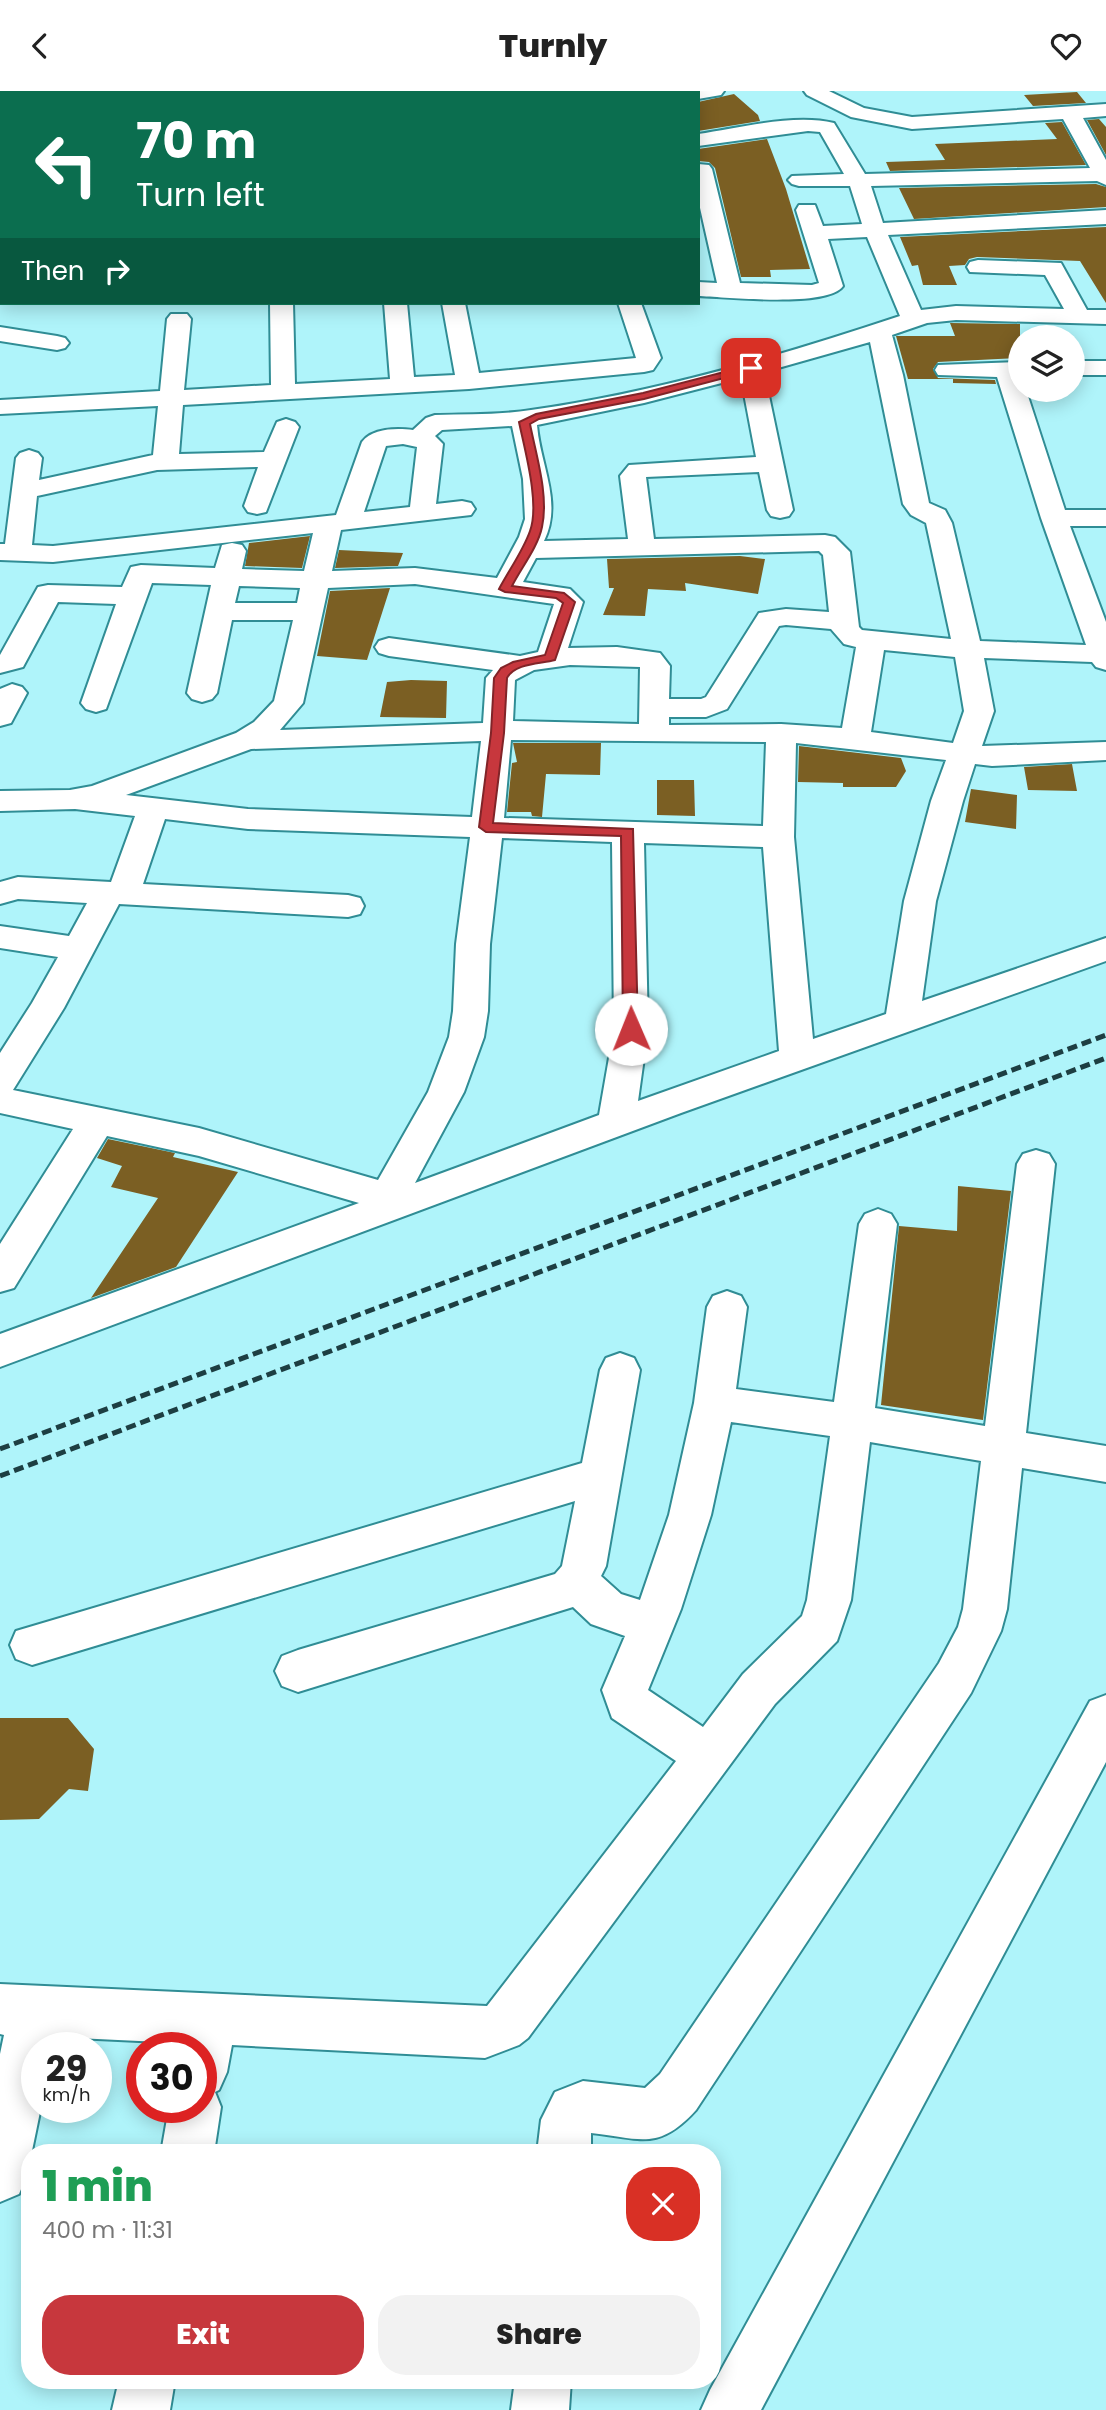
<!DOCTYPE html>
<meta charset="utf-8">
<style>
:root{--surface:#fff;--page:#f2f2f2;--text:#222;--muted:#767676;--accent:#c7373d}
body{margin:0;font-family:Poppins,sans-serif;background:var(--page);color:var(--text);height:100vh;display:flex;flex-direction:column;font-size:26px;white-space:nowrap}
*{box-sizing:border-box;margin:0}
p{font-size:23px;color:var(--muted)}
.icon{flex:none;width:38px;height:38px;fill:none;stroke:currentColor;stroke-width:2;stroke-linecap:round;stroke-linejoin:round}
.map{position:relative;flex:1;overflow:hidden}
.drawer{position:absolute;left:21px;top:2053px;width:700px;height:245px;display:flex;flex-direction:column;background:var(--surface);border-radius:28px;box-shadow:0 4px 18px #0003}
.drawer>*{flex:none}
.guide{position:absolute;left:0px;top:0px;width:700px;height:214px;box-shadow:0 4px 18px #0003;background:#0b6e4f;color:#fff;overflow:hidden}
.tools{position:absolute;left:1008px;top:234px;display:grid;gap:14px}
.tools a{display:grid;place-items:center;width:77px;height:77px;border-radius:50%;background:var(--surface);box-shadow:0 4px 18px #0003;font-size:35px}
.speed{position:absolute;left:21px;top:1941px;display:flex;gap:14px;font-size:35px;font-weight:700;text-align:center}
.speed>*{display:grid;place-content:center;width:91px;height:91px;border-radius:50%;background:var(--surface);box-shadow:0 4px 18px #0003;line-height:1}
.speed small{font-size:18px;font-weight:400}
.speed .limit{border:10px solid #d22;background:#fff;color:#111}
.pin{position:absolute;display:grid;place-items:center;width:60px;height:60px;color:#fff;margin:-30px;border-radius:14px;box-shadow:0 4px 10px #0006}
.me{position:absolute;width:77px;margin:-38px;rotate:359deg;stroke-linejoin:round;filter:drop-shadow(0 0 5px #0008)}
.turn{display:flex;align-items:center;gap:24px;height:147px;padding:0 21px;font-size:32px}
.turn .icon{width:91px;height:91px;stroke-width:2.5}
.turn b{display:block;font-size:49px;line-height:60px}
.then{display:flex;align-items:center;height:66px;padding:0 21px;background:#0003;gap:14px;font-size:26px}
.round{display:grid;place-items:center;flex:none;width:74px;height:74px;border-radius:28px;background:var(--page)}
.head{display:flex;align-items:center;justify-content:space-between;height:119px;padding:0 21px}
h1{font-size:42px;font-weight:800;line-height:52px;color:#1e9e55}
.cta{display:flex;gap:14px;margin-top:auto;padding:14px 21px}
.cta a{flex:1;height:80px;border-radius:28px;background:var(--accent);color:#fff;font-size:28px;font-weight:800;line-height:80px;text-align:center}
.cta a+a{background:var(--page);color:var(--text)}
header{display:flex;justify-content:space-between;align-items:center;height:91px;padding:0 21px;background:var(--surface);font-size:32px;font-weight:800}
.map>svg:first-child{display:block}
</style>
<header><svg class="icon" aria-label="back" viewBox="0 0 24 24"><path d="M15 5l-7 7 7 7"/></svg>Turnly<svg class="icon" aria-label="heart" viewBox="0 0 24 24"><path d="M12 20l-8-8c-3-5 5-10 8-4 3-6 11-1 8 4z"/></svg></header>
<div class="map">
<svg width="1106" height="2319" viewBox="0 0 1106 2319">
<rect width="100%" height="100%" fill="#aff4fa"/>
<path fill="#7b5f23" d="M1077 1 1086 12 1033 15 1024 4Z
M734 3 758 24 760 30 698 40V11Z
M1099 28 1106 36V64L1087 29Z
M1062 31 1086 74 890 80 886 71 945 69 935 53 1057 48 1045 32Z
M767 48 786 98 810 178 770 179 771 186H741L715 77 709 71 698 70V58Z
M1096 93 1106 96V116L914 128 899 97Z
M1106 136V212L1080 170 977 166 969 168 965 174 949 175 957 194H923L918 174 912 175 900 146Z
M950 232 1020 233V267L938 271 933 278 938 287 995 289 996 293 953 292V288H908L896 245H955Z
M310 445 302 477 245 475 249 452Z
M339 459 403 462 398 475 335 477Z
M740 465 765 468 758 503 685 492 686 500 648 498 645 525 603 524 614 497H609L607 468Z
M390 497 367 569 317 565 330 500Z
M411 589 447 590 446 627 380 626 387 591Z
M513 652H601L600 684 546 683 542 726 532 725 531 721H507L512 672 517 671Z
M799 655 901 667 906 680 896 696H843V692L798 691Z
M1072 673 1077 700 1028 699 1024 676Z
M657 689H694L695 725 657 724Z
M971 698 1017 704 1016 738 965 731Z
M108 1048 175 1062 173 1066 238 1081 176 1176 91 1207 158 1107 111 1096 122 1075 97 1067Z
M958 1095 1011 1100 983 1329 881 1314 899 1135 957 1140Z
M0 1627H68L94 1658 88 1700 69 1698 39 1728 0 1729Z"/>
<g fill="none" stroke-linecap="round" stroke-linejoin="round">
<defs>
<path id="street" d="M229 0H251L227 2Z
M271 0H292L294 2H272Z
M362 0H382V2H362Z
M452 0H472V2H452Z
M557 0H577L579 2H558Z
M690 0H724L721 4 698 8V2H688Z
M804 0H829L864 17 912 26 1106 13V25L1083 27 1106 69V94L1097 90 871 95 883 132 1106 119V133L888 144 921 219 956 215 1064 218 1045 184 970 181 967 176 970 171 978 169 1061 172 1087 219H1106V233L956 229 927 232 892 244 903 284 929 412 945 419 952 432 980 550 1086 554 1041 427 997 286 938 284 935 279 938 274 1020 271V299H1026L1065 419H1106V435H1070L1106 531V579L1096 576 1092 571 984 567 994 620 982 655 1106 651V669L992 675 975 673 963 710 936 810 922 910 1106 847V870L681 1022 0 1276V1243L359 1112 199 1065 107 1045 14 1197 0 1201V1153L73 1038 0 1022V962L32 912 58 866 0 857V835L69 845 87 812 18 808 0 813V791L18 786 111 791 135 725 75 718 0 720V700L70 699 92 695 236 642 254 631 274 610 293 529H232L217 602 212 608 202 611 192 608 187 602 211 494 152 492 106 618 96 621 86 618 81 612 116 513 58 511 23 576 0 582V564L38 496 48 494 122 496 131 476 141 474 215 477 222 454 232 452 242 454 246 460 242 478 304 480 313 442 53 471 0 469V453H5L16 367 20 362 29 359 38 362 42 367 39 389 153 364 158 315 0 323V309L160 300 167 228 171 223H187L191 228 184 299 271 294 270 212H293L295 293 390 288 384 212H407L414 286 455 284 442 212H465L479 282 636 267 618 212H641L661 267 653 279 644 281 469 298 183 314 179 363 264 361 277 331 286 328 295 331 299 336 266 421 257 423 248 421 244 415 258 376 157 379 37 405 32 454 53 455 336 424 362 351C372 337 397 337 413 339L426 327 435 324C467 323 500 324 531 319 654 302 783 264 900 225L867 146 828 148 843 195C828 217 726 206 698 205V191L717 192 698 108V73L709 74 712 78 740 192 812 194 819 192 796 119 799 114H815L823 135 862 133 850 95H799L792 93 788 89 792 85 844 83 820 41 808 40 698 55V43C739 37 795 22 834 32L865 83 1090 77 1063 28 912 38 851 26 807 4ZM870 251 903 413 911 424 926 432 951 548 862 539 859 536 850 461 835 446 825 444 654 448 646 386 759 381 767 419 771 425 780 427 789 425 793 419 764 281ZM741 287 756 366 629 374 620 385 628 448 544 450C563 411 540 374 537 334L644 312ZM512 335 523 388 525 428 519 446 497 487 415 477 332 480 341 439 471 424 475 418 471 412 462 410 436 413 443 353 435 345 442 339ZM403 353 417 356 410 416 364 421 386 355ZM819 460 823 464 829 521 786 518 759 522 706 606 701 608H669L670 575 660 562 617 556 568 557 583 511 570 498 523 491 536 467ZM415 493 554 513 538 561 520 565 389 547 379 550 375 556 379 562 389 565 493 579 486 587 483 632 280 639 303 612 328 497ZM239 495 300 497 297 512H235ZM786 534 831 538 844 553 856 556 842 637 781 633 669 634V626H706L727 618 779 535ZM884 559 955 566 964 620 953 652 871 641ZM570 574 640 576 639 633 513 630 515 589 534 579ZM511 649 766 651 763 735 504 727ZM481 650 472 726 248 718 126 704 251 658ZM796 652 946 669 931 710 904 810 886 923 813 948 794 746ZM165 728 248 738 470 746 456 853 453 920 449 946 428 1001 378 1089 199 1037 13 999 64 917 119 813 348 826 360 823 364 815 360 807 348 804 143 793ZM502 747 612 751 614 938 599 1024 415 1092 464 1001 484 946 488 920 490 853ZM644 752 763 756 779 960 638 1010 648 938Z
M0 24H2L0 40Z
M0 137H2V151H0Z
M2 182V197L0 198V183Z
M0 236 57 245 65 247 69 252 65 257 57 259 0 250Z
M1073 270H1106V284H1073Z
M12 593 22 596 27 602 11 632 0 635V598Z
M1036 1059 1049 1063 1055 1073 1026 1342 1106 1355V1391L1022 1377 1007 1518 1001 1540 971 1602 696 2019C658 2061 640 2047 591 2042V2062H537L541 2029 555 2001 583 1990 645 1997 660 1983 939 1572 958 1536 963 1518 981 1370 870 1351 851 1509 837 1550 775 1613 528 1947 519 1954 485 1967 232 1954 227 1981 219 1999 215 2001 221 2016 214 2062H161L169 2016H201V1956H180L181 1952 55 1946 53 1956H37V2016H41L27 2084 19 2103 0 2111V1963L4 1944 0 1943V1893L487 1915 676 1670 612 1627 602 1599 625 1545 591 1533 573 1516 298 1601 282 1595 275 1580 282 1565 298 1559 555 1483 562 1475 575 1410 32 1574 16 1568 10 1554 16 1540 582 1372 600 1279 606 1267 620 1262 634 1267 640 1279 606 1475 601 1485 621 1503 640 1509 669 1424 694 1312 707 1216 713 1205 727 1200 741 1205 747 1216 736 1298 834 1311 859 1133 865 1123 878 1118 891 1123 897 1133 875 1317 985 1335 1017 1073 1023 1063ZM731 1331 830 1345 807 1509 802 1525 743 1583 703 1636 648 1599 681 1518 711 1424Z
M1106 1604V1671L761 2319H701L710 2299 1090 1610Z
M119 2289H175L170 2319H112Z
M515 2289H571L569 2319H511Z"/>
</defs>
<use href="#street" stroke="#308d95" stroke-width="4"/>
<use href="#street" fill="#fff" fill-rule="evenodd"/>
<path stroke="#1d3e42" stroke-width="5" stroke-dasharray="10 5" stroke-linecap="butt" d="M0 1358 1106 944
M0 1385 1106 967"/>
</g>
<path fill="#c7373d" stroke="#812428" stroke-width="2" d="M751 274 756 277 755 279 644 308 539 328 530 333C536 364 549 404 542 436 538 456 521 477 512 495L564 502 575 511 555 569C540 573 515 572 507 587L504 642 493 732 633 738 638 938 631 943 623 938 621 745 486 741 479 736 491 642 494 587 501 577 513 571 545 564 563 512 556 507 505 501 499 498C509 479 523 460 530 440 540 413 525 360 519 331L536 323 643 302Z"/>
</svg>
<div class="tools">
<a><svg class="icon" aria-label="layers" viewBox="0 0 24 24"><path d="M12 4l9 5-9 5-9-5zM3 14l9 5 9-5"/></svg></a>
</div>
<div class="speed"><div>29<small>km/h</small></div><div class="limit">30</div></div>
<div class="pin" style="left:751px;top:277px;background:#d93025"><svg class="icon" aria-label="arrive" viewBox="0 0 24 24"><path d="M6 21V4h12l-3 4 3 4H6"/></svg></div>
<svg class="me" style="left:631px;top:938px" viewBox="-20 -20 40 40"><circle r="19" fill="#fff"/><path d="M0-13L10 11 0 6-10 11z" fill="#c7373d"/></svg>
<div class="guide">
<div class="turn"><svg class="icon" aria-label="left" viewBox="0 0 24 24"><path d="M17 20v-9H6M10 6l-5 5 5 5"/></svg><div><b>70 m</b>Turn left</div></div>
<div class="then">Then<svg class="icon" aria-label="right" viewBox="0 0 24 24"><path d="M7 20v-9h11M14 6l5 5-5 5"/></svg></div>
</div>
<section class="drawer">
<div class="head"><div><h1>1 min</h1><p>400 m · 11:31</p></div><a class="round" style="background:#d93025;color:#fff"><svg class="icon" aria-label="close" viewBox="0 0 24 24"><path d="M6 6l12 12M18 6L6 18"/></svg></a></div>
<div class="cta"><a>Exit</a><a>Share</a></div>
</section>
</div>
